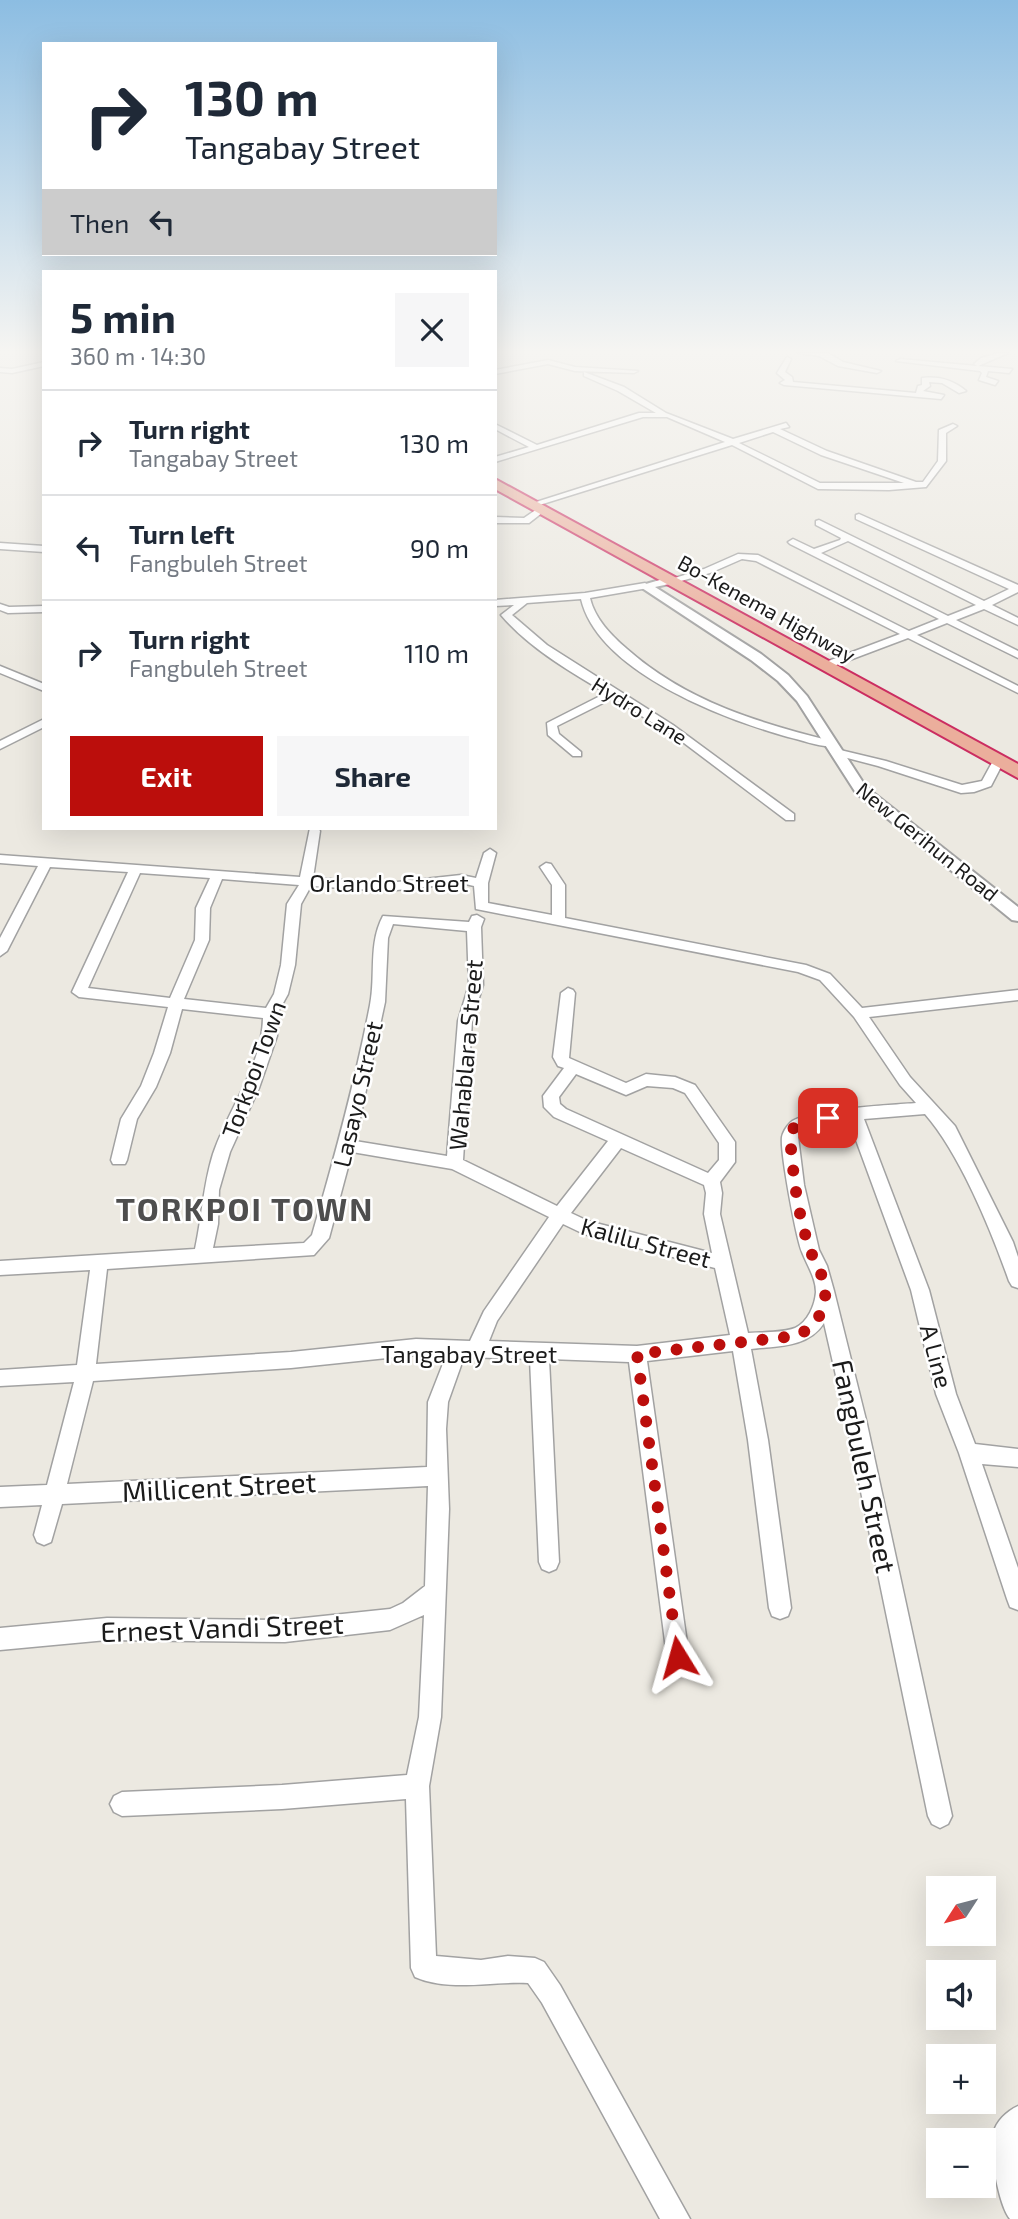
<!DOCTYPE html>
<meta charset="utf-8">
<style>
:root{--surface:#fff;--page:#f6f6f7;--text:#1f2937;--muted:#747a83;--line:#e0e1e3;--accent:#bb0e0c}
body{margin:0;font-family:"Exo 2",sans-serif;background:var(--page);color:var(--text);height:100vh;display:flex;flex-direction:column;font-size:26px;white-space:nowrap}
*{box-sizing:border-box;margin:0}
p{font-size:23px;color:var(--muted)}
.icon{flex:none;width:38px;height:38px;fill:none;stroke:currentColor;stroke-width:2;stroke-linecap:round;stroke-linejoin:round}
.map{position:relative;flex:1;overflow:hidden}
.panel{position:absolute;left:42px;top:270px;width:455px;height:560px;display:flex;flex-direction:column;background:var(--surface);border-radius:0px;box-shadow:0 7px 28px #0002}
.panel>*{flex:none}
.hud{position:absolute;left:42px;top:42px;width:455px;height:214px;border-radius:0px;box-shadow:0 7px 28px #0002;background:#fff;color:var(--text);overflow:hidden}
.needle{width:46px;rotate:234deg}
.controls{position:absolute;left:926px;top:1876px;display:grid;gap:14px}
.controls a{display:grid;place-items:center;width:70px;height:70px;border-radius:0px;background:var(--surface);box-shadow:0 7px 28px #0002;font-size:35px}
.pin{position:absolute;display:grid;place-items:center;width:60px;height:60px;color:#fff;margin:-30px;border-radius:14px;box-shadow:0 4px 10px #0006}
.me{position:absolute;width:77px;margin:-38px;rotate:352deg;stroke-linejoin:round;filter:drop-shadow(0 0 5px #0008)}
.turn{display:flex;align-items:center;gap:24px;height:147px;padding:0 28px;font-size:32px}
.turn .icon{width:91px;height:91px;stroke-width:2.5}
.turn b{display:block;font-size:49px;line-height:60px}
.then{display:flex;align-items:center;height:66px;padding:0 28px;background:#0003;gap:14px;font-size:26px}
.round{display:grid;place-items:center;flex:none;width:74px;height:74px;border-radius:0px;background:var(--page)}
.summary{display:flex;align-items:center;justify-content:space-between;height:119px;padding:0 28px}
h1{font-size:42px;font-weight:700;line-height:52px}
.primary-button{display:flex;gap:14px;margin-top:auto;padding:14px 28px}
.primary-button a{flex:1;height:80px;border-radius:0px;background:var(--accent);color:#fff;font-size:28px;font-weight:700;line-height:80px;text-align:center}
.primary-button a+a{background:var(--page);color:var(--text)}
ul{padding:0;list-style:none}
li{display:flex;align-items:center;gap:21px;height:105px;padding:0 28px;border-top:2px solid var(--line)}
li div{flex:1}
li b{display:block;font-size:26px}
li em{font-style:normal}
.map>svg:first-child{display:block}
</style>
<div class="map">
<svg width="1018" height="2219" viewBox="0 0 1018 2219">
<rect width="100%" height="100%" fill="#ece9e1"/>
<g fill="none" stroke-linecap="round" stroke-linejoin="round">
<defs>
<path id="minor" d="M798 353H828L843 362 881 371 877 373 838 366 819 356Z
M998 353H1008L978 366 1012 369 1009 373 988 371 986 377 998 381 995 385 979 380 982 373 980 371 896 361 900 359 977 366 974 364 981 358Z
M787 357 791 359 785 372 792 377 793 382 916 393 918 386 922 385V378C939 376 953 380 966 391L959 393 942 383 929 382 930 386 923 391 944 395 941 399 784 385 780 383 785 380 777 373Z
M548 360 575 367 638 371 634 373 575 371 548 364 495 374V370Z
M44 362V366L12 373 0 372V368L12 369Z
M584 372 624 387 666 413 733 439 786 423 789 427 780 429 827 451 916 482H923L938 461 939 430 953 424 957 426 946 433V461L926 487 889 490 818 489 732 445 533 507V503L725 442 667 417H643L495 462V457L529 447 495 429V424L537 445 639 413H656L618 391 584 376ZM773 432 821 455 904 483H820L739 443Z
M540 507 547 509 529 523H495V517L524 518Z
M859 514 1018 585V592L992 605 1018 618V625L984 609 956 620 1018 651V658L947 623 917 635 1018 686V693L908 638 831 667H823V663L900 634 756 561 742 559 710 573 670 584 665 581 704 569 738 554 758 555 909 631 939 619 790 544 788 542 793 539 814 549 840 540 841 538 816 525V521L819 520 984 601 1009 589 856 519V515ZM848 541 976 605 948 616 821 553Z
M0 543 44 546V552L0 549Z
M645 583 650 586 648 588 590 598C595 619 611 635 627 649 687 702 759 723 835 742V746C821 748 802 740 788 737 724 719 598 672 581 599L527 603 512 615 547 645 673 725 794 814V820H786L680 740 613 698 557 726 559 734 581 752V756H573L548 735 547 723 606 693C569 671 529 648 501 615L514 605 495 606V600L585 593Z
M0 604 9 607 44 606V612L8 613 0 610Z
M0 666 44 684V691L0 673Z
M44 719V727L0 749V741Z
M836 749 886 761 962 785 982 781 994 759H1002L1004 761 991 786 974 792 961 793 878 766 832 754 830 752Z
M310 828H318L320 831 313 878 388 883 461 875 476 878 484 853 490 849 496 853 488 883V903L552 915V885L540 867 546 863 551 864 565 885V918L806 965 830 974 862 1008 1018 990V1000L869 1017 910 1077 955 1126 1013 1242 1018 1257V1288L1012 1286 1009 1281C991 1230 960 1154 925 1114L864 1119 929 1290 956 1394 975 1444 1018 1449V1467L982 1464 1018 1568V1610L1010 1607 1007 1599 959 1453 936 1394 911 1290 849 1121 805 1128 798 1137 804 1185 819 1250 827 1266 834 1291 867 1424 952 1816 948 1824 940 1828 932 1824 928 1816 847 1424 824 1323C808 1348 777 1346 751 1349L768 1440 791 1608 788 1616 780 1619 772 1616 769 1608 748 1440 733 1351 647 1361 689 1657 686 1665 678 1668 670 1665 667 1657 629 1362 549 1359 559 1562 556 1569 549 1572 542 1569 539 1562 530 1359 464 1357 448 1402 446 1429 449 1509 441 1717 429 1786 436 1956 481 1960 508 1956 535 1958 544 1962 560 1985 690 2219H660L542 2003 528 1983C491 1981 450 1992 415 1977L411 1968 406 1799 282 1809 122 1816 114 1812 110 1804 114 1796 122 1792 282 1785 407 1775 419 1717 424 1615 390 1630 285 1642 107 1640 0 1650V1628L107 1618 285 1620 390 1609 403 1603 425 1586 428 1486 62 1504 51 1542 44 1545 37 1542 34 1535 42 1505 0 1507V1487L47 1485 74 1382 0 1386V1370L77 1365 90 1270 0 1275V1261L195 1249C202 1217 203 1186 213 1154 228 1109 262 1067 263 1018L182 1009 170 1053 156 1087 137 1119 127 1160 125 1164H113L111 1160 121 1119 141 1086 154 1053 168 1007 79 997 72 992 128 872 50 867 7 951 0 956V938L38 866 0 863V855L300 877ZM140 873 210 878 196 908 195 940 170 998 88 988ZM222 879 299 885 287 904 281 965 274 994 266 1008 184 999 209 940 210 908ZM461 883 474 886 476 909 798 972 820 980 854 1017 900 1085 916 1103C892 1105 804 1109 790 1123 787 1126 783 1132 782 1137 780 1151 796 1237 802 1252 807 1265 816 1278 816 1292 815 1305 808 1322 795 1328 782 1333 762 1332 748 1333L720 1214 722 1193 720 1182 735 1162V1142L695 1085 675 1077 646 1074 626 1083 569 1058 575 993 573 990 568 988 561 993 553 1057 558 1066 564 1068 543 1096 544 1107 554 1117 608 1141 557 1206 463 1160 472 1021 483 985 481 927 484 919 477 915 472 916 469 922 383 916C368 944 376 975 370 1005 355 1083 334 1159 312 1235L304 1243 213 1248 218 1224 219 1190 230 1152 259 1088 277 1036V1014L288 994 295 965 301 904 311 886 388 891ZM393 924 467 931 469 985 458 1021 447 1156 355 1141 385 1002 388 938ZM576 1074 626 1095 647 1086 673 1088 685 1093 719 1143V1160L708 1173 566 1109 560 1104 559 1097ZM621 1148 704 1185 706 1193 704 1214 712 1253 588 1221 571 1213ZM352 1152 452 1169 549 1217 484 1311 470 1341 416 1339 291 1352 96 1364 107 1269 314 1255 329 1238ZM563 1224 584 1234 715 1268 730 1335 637 1346 489 1341 497 1321ZM416 1355 446 1356 428 1402 427 1467 67 1484 93 1381 291 1368Z
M1018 2106V2219H1010C999 2206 989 2151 993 2134 996 2121 1007 2111 1018 2106Z"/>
<path id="tertiary" d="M670 577 674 579V583L655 587 761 654 788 675 807 696 866 787 1018 907V921L1012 920 856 793 797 701 778 681 751 660 639 586Z"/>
<path id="trunk" d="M495 479 1018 764V778L495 489Z"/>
</defs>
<use href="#minor" stroke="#a2a2a2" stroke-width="3"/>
<use href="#tertiary" stroke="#a2a2a2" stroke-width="4"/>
<use href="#trunk" stroke="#cb2d61" stroke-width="4"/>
<use href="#minor" fill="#fff" fill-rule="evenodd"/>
<use href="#tertiary" fill="#fff" fill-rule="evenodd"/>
<use href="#trunk" fill="#ebae9c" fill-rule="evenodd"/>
</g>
<linearGradient id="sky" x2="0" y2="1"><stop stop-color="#8cbde2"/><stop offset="0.53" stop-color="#f6f5f2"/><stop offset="1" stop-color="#f6f5f2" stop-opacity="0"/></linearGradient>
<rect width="1018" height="663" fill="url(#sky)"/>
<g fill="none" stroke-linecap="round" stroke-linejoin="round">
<path stroke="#bb0e0c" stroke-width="12" stroke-dasharray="0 21.6" d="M678 1657 637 1354 796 1336C814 1328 827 1311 825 1290 824 1275 815 1263 810 1250 800 1221 794 1186 792 1156 791 1147 788 1137 793 1129 800 1119 817 1120 828 1118"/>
</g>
<g text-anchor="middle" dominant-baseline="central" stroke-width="5" stroke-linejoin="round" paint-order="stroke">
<g font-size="21" fill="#1b1b1b" stroke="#fff">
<text transform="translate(767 608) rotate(29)">Bo-Kenema Highway</text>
<text transform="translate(640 710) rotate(32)">Hydro Lane</text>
<text transform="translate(928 841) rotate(39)">New Gerihun Road</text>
</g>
<g font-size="24" fill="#1b1b1b" stroke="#fff">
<text x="389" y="882">Orlando Street</text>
<text transform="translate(465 1055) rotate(-85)">Wahablara Street</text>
<text transform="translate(253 1069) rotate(-70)">Torkpoi Town</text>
<text transform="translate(357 1094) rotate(-77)">Lasayo Street</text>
<text transform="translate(646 1242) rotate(15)">Kalilu Street</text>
<text x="469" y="1353">Tangabay Street</text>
<text transform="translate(937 1356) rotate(75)">A Line</text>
</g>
<g font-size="28" fill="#1b1b1b" stroke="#fff">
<text transform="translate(865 1466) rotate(78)">Fangbuleh Street</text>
<text transform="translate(219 1486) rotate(-3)">Millicent Street</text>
<text transform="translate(222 1627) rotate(-2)">Ernest Vandi Street</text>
</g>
<g font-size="32" font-weight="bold" letter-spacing="2" fill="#4e4e4e" stroke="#fff">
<text x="245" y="1208">TORKPOI TOWN</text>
</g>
</g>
</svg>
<div class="controls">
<a><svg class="needle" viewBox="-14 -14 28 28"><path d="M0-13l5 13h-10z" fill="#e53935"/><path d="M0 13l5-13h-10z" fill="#747a83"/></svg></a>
<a><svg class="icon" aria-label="sound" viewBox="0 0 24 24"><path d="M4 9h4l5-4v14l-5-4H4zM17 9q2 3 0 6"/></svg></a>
<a>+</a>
<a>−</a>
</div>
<div class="pin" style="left:828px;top:1118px;background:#d93025"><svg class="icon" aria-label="arrive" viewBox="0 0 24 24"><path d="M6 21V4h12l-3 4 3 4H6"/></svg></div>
<svg class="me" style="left:678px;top:1657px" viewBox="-20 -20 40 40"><path d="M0-17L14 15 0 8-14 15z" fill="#bb0e0c" stroke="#fff" stroke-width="4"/></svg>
<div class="hud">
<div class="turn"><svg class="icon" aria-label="right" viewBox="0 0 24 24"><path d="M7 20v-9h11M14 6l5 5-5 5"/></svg><div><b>130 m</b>Tangabay Street</div></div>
<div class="then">Then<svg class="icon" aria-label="left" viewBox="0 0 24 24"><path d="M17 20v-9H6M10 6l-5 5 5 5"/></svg></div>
</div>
<section class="panel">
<div class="summary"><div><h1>5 min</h1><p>360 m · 14:30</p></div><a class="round"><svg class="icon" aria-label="close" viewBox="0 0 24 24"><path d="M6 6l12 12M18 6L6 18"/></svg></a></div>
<ul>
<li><svg class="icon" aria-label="right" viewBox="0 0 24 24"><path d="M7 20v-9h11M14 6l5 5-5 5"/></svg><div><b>Turn right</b><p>Tangabay Street</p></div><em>130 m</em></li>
<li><svg class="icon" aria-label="left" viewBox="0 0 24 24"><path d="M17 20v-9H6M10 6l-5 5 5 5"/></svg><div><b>Turn left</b><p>Fangbuleh Street</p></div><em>90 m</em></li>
<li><svg class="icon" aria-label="right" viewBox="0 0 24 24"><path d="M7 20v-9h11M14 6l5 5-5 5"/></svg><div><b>Turn right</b><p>Fangbuleh Street</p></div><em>110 m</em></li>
</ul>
<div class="primary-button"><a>Exit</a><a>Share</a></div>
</section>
</div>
